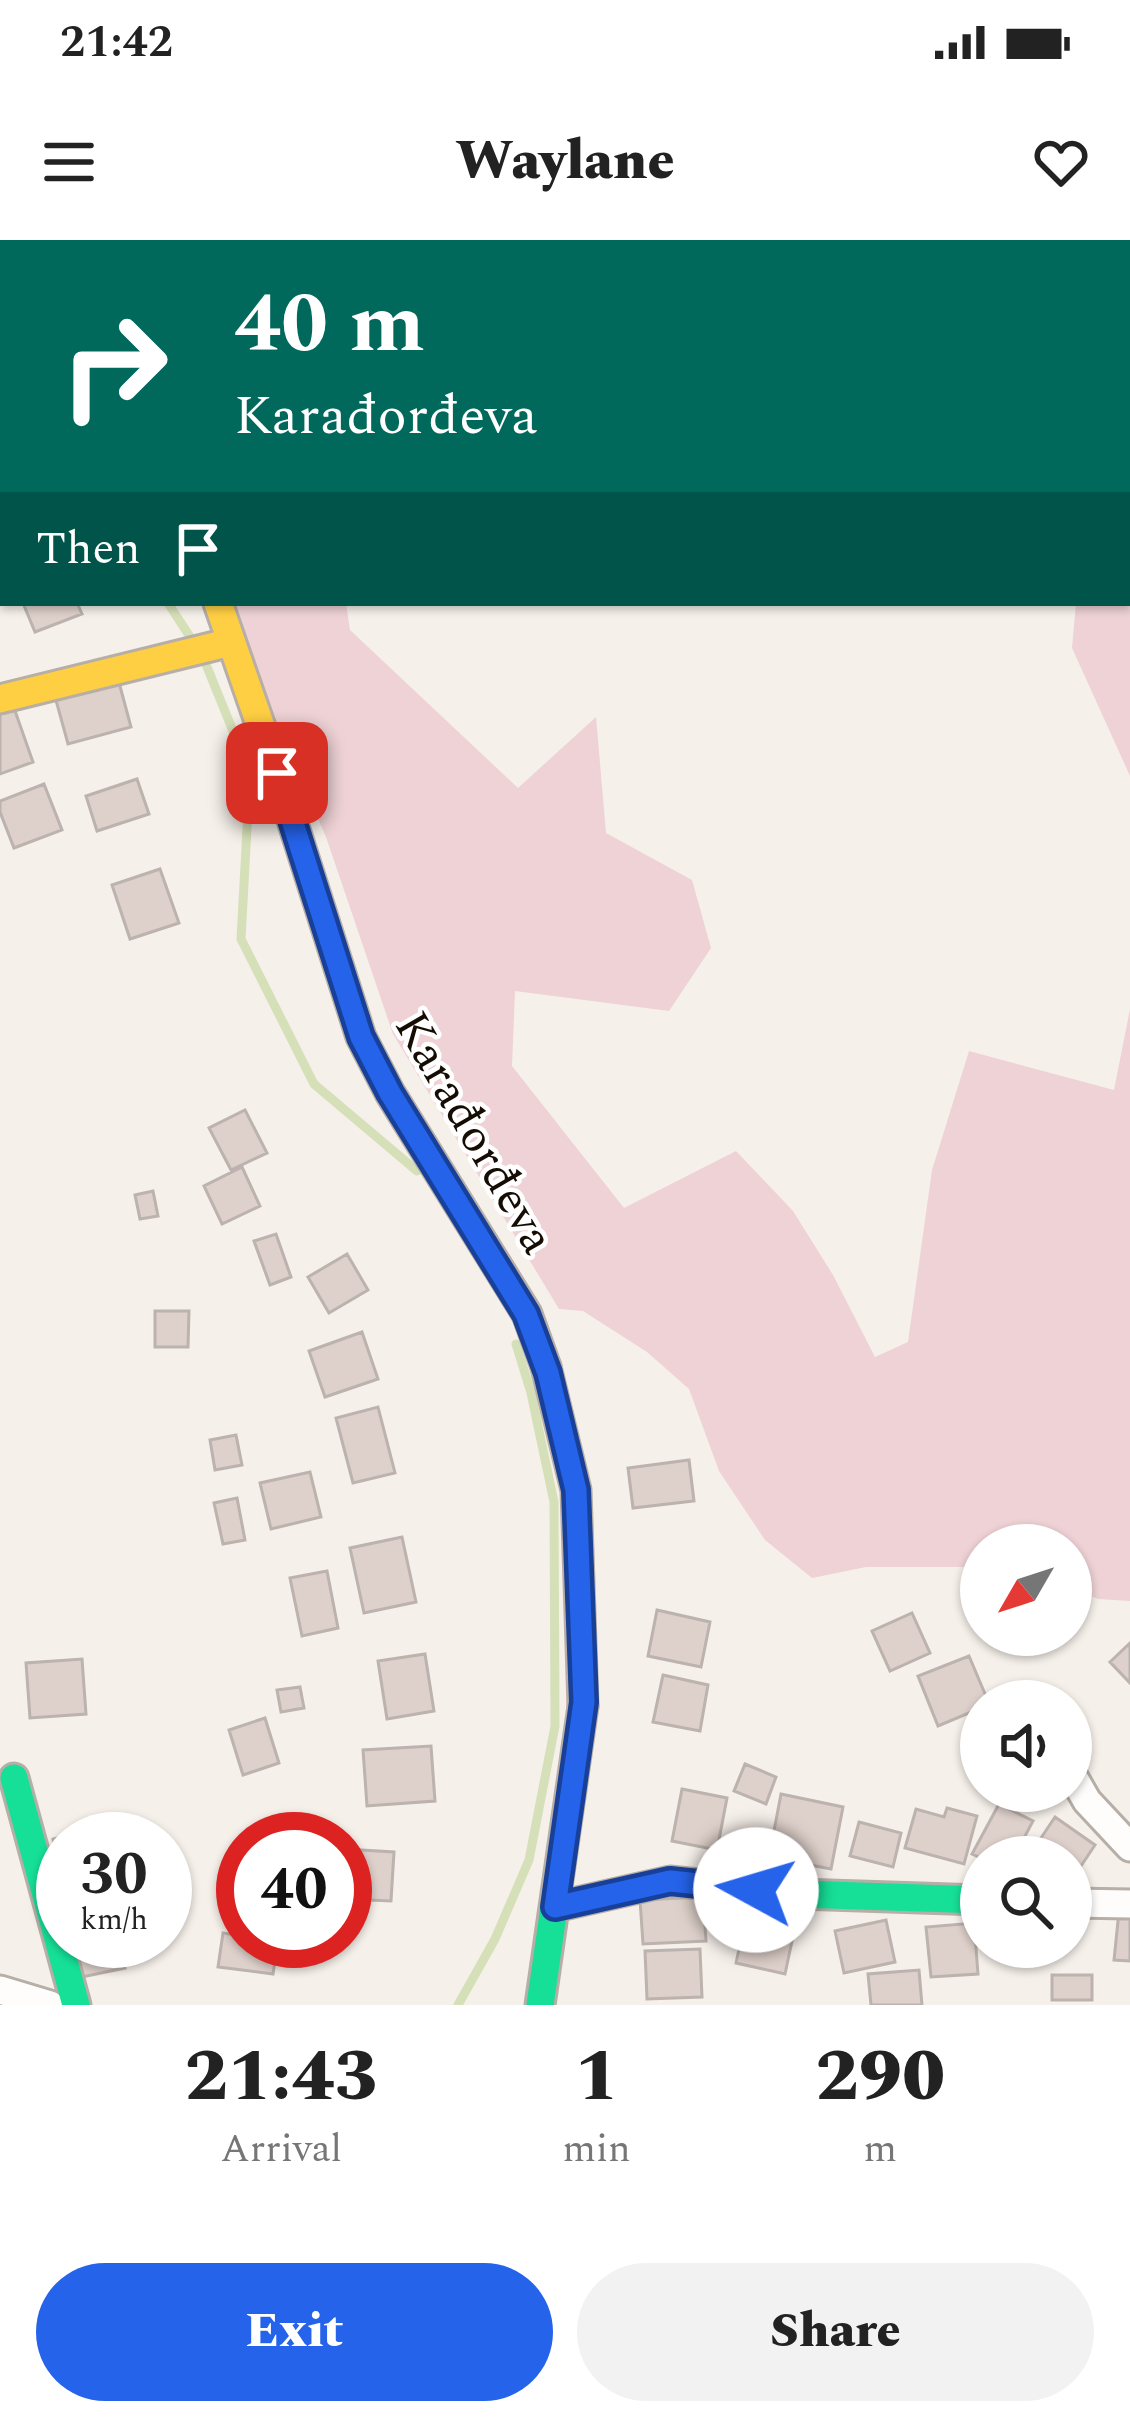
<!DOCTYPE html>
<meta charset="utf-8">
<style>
:root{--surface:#fff;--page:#f2f2f2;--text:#222;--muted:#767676;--accent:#2563eb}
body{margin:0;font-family:Spectral,serif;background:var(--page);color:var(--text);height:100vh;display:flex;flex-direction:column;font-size:45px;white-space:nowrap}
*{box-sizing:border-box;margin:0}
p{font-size:39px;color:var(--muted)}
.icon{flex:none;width:66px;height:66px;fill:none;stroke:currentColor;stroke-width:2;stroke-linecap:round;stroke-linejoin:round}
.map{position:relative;height:1765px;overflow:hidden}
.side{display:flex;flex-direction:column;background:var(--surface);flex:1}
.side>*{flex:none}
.banner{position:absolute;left:0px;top:0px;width:1131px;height:366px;box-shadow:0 3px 9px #0004;background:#00695c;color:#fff;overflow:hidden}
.needle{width:78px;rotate:231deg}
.tools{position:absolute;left:960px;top:1284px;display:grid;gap:24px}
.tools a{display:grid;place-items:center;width:132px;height:132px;border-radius:50%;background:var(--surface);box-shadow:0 3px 9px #0004;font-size:60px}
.speed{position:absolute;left:36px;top:1572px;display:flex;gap:24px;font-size:60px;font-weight:700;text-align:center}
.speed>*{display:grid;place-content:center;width:156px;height:156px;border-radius:50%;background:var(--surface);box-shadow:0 3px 9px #0004;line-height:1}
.speed small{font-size:30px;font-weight:400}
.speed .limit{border:18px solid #d22;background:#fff;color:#111}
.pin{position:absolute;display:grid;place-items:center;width:102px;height:102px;color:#fff;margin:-51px;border-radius:24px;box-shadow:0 6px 18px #0006}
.me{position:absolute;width:132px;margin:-66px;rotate:276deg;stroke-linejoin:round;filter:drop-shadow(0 0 9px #0008)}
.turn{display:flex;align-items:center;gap:42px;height:252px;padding:0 36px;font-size:54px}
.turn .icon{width:156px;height:156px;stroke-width:2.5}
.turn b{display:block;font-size:84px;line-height:102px}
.then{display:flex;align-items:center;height:114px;padding:0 36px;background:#0003;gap:24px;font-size:45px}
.eta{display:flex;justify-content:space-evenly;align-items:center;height:204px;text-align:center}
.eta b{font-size:72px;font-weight:800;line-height:84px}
.primary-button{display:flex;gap:24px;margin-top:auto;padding:24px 36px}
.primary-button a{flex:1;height:138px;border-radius:72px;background:var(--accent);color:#fff;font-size:48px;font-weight:800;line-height:138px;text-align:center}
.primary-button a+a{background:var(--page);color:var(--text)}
.status{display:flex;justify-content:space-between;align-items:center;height:84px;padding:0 60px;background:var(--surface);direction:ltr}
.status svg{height:33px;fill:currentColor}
header{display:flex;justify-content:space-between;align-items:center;height:156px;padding:0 36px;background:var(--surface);font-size:54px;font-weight:800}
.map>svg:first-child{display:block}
</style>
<div class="status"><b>21:42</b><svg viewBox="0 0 49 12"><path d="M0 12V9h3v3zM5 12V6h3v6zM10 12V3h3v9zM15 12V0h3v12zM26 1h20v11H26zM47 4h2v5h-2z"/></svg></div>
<header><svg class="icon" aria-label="menu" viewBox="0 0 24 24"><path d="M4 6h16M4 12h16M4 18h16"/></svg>Waylane<svg class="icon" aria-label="heart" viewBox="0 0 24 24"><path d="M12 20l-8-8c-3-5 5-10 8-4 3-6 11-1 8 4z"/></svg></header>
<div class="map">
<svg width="1130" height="1765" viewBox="0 0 1130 1765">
<rect width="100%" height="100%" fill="#f6f0ea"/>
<path fill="#eed2d5" d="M1130 197V536L1072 408 1076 363H1128Z
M225 363H346L350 390 518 548 596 477 606 593 692 640 711 708 669 771 515 751 512 826 624 968 736 911 793 971 833 1035 875 1117 908 1102 932 930 969 811 1114 850 1130 769V1361L1098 1359 1071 1348V1305H981V1327H866L812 1338 765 1300 719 1231 689 1149 647 1112 583 1071 559 1069 393 794 326 597Z"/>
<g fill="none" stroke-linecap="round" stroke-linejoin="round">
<path stroke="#d6e0b8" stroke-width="9" d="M122 3 123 0
M168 363 194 403
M203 417 250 533 241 699 314 844 417 931
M458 1765 495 1699 529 1620 555 1486 554 1262 531 1153 516 1104"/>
</g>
<path fill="#ded0ca" stroke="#bcb2ae" stroke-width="3" d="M23 363H77L82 374 35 392Z
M117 435 131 487 68 504 54 453Z
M14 468 33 522 0 534V473Z
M137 539 149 574 97 591 86 556Z
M44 544 62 590 14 608 0 572V561Z
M160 629 179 683 130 699 112 645Z
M245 870 267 913 231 930 209 888Z
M242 927 260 966 222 984 204 946Z
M153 951 158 976 140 979 135 955Z
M276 994 291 1037 270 1045 254 1001Z
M347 1014 368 1050 329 1073 308 1037Z
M155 1071H189L188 1107H155Z
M362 1092 378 1139 325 1157 309 1111Z
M378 1167 395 1233 353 1243 336 1178Z
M236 1195 242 1225 215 1230 210 1200Z
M689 1220 694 1261 633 1268 628 1228Z
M310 1232 321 1277 271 1289 260 1243Z
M237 1258 245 1300 223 1304 214 1263Z
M402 1297 416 1362 364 1373 350 1308Z
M327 1331 338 1388 302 1396 290 1338Z
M657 1370 710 1382 701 1427 648 1416Z
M912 1373 930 1413 890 1431 872 1391Z
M1130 1403V1443L1110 1422Z
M425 1414 434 1471 387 1479 378 1421Z
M969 1416 988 1461H981V1468L938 1486 918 1436Z
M82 1419 86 1474 30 1478 26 1423Z
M663 1435 708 1445 700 1491 653 1482Z
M300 1447 304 1468 281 1472 277 1450Z
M265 1478 279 1523 243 1535 229 1490Z
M431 1506 435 1561 367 1566 363 1510Z
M745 1524 776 1537 766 1564 734 1551Z
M682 1549 727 1558 717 1610 672 1601Z
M781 1554 843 1567 831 1629 769 1617Z
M999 1564 1033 1581 1014 1617 981 1618 972 1614Z
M947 1568 977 1576 964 1624 905 1608 916 1569 944 1577Z
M1055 1577 1095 1605 1071 1641V1617H1036L1031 1613Z
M859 1582 901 1593 893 1627 850 1616Z
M105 1587 108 1599H63V1641L53 1599Z
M345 1609 394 1612 391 1661 345 1659Z
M703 1657 706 1701 643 1704 640 1660Z
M1119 1671 1130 1672V1721L1114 1720Z
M746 1676 795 1687 785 1734 736 1723Z
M886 1680 895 1722 844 1733 835 1691Z
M974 1683 978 1734 931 1737 926 1687Z
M223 1693 243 1696V1701H278L273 1734 218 1727Z
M74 1701H119L125 1728 82 1737Z
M1012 1707H1045V1719L1012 1718Z
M700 1709 702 1757 647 1759 645 1711Z
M919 1730 922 1765H871L868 1734Z
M1052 1735H1092V1760H1052Z"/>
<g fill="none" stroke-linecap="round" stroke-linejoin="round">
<defs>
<path id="lane" d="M715 0 716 3
M979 3 980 0"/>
<path id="street" d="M1071 1533 1087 1561 1130 1607
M1071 1663 1130 1664
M0 1750 50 1765"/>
<path id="fast" d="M193 0V3
M14 1538 76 1765
M555 1667 670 1641 799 1654 981 1660
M540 1765 583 1466"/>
<path id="slow" d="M218 363 277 533 361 797 390 853 527 1074 546 1127
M0 459 231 402"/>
<path id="jam" d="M546 1127 576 1250 583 1466"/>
</defs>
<use href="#lane" stroke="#b6aea7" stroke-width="20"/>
<use href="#street" stroke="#b6aea7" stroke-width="33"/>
<use href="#fast" stroke="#b6aea7" stroke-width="33"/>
<use href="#slow" stroke="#b6aea7" stroke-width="33"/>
<use href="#jam" stroke="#b6aea7" stroke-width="33"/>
<use href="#lane" stroke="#fefdfc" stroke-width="14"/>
<use href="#street" stroke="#fefdfc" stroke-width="27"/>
<use href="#fast" stroke="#16e098" stroke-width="27"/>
<use href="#slow" stroke="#ffcf43" stroke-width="27"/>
<use href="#jam" stroke="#f24e42" stroke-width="27"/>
</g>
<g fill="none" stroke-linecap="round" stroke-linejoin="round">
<defs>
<path id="route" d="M277 533 361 797 390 853 526 1074 548 1133 576 1250 584 1462 555 1667 670 1641 756 1650"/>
</defs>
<use href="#route" stroke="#184099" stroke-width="30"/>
<use href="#route" stroke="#2563eb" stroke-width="21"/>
</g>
<g text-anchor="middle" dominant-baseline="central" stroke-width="9" stroke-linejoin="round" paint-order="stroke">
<g font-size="48" fill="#150c04" stroke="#fff">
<text transform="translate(474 893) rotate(60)">Karađorđeva</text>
</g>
</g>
</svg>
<div class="tools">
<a><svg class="needle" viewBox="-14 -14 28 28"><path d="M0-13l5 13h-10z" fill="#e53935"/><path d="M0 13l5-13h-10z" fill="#767676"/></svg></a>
<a><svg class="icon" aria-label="sound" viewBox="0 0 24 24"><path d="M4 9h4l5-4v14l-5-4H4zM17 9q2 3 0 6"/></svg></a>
<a><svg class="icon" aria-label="search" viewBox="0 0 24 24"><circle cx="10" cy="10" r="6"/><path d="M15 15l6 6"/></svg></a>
</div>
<div class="speed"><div>30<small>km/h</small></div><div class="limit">40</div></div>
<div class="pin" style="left:277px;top:533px;background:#d93025"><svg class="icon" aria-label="arrive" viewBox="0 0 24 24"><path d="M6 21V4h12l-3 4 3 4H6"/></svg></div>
<svg class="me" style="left:756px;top:1650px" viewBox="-20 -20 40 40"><circle r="19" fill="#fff"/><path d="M0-13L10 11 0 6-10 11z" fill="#2563eb"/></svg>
<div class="banner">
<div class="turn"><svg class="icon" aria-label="right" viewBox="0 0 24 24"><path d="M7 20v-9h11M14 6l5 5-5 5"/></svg><div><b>40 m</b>Karađorđeva</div></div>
<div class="then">Then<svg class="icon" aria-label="arrive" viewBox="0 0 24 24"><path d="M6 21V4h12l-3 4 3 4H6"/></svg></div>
</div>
</div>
<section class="side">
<div class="eta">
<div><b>21:43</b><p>Arrival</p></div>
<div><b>1</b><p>min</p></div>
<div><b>290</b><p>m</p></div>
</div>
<div class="primary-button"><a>Exit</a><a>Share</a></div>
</section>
